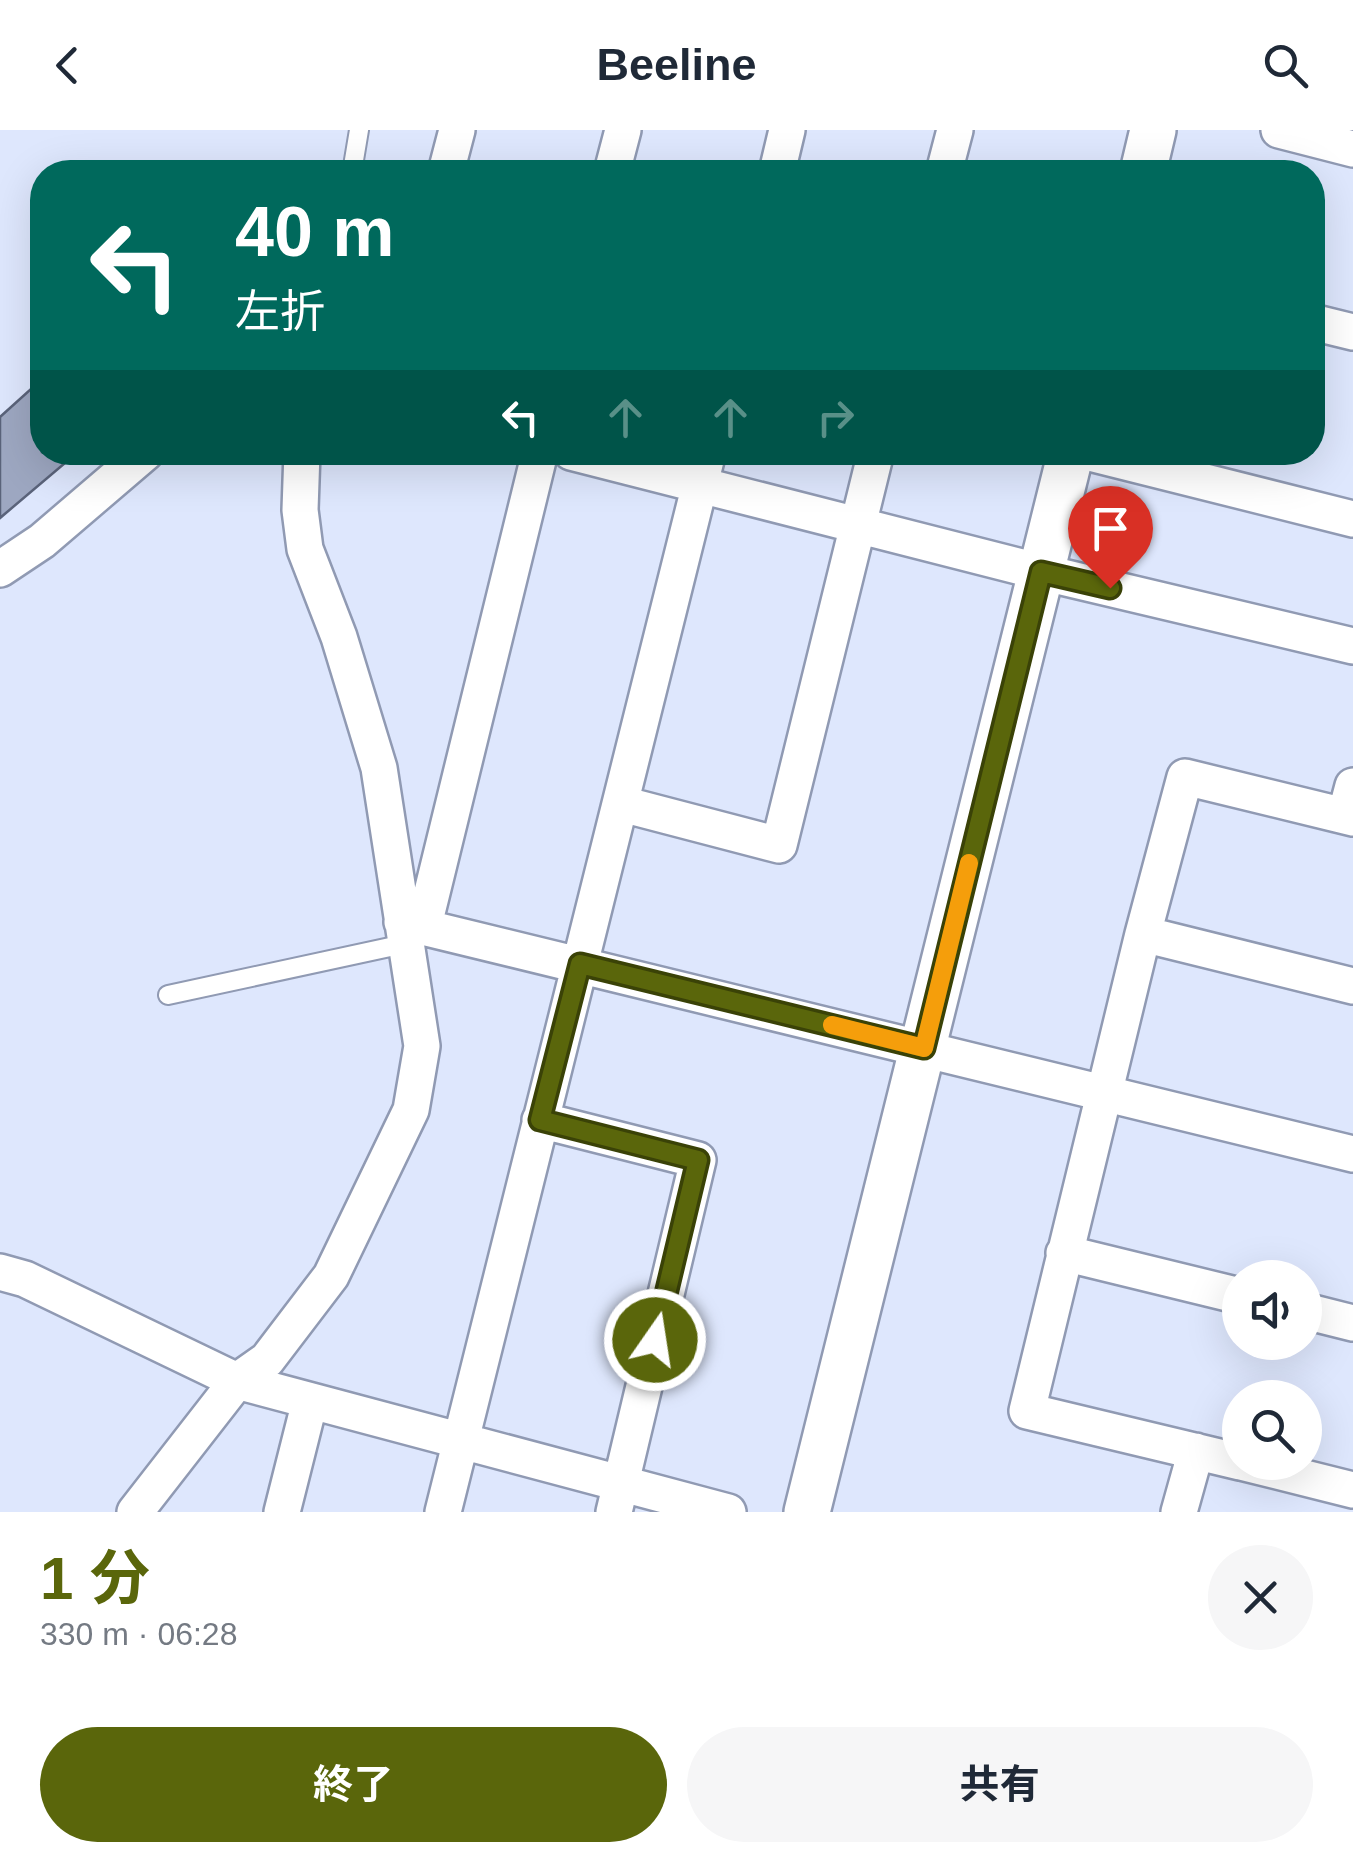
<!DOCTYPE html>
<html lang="ja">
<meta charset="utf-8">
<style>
:root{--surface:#fff;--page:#f6f6f7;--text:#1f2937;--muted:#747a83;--accent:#5a660b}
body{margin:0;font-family:Helvetica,"Noto Sans JP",sans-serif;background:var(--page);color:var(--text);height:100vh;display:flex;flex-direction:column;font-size:38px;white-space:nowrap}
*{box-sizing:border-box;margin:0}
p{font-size:32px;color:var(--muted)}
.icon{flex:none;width:55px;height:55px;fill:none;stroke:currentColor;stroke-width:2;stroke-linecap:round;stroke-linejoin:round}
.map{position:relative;height:1382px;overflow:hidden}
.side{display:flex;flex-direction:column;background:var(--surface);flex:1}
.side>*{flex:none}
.top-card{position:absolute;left:30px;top:30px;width:1295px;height:305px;border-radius:40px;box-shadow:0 10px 40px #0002;background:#00695c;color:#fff;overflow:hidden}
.tools{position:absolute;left:1222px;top:1130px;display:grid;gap:20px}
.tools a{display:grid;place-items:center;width:100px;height:100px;border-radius:50%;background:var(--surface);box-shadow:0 10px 40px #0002;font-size:50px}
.pin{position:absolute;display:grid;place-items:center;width:85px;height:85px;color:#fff;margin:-102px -42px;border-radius:50% 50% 50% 0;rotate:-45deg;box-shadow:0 0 10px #0007}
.pin .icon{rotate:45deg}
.me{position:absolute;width:110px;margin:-55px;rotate:13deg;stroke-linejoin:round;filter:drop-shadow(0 0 8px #0008)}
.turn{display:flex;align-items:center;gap:35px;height:210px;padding:0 40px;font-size:45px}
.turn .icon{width:130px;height:130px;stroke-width:2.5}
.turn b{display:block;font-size:70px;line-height:85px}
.lanes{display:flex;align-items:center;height:95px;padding:0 40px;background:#0003;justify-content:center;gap:50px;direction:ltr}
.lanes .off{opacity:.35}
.round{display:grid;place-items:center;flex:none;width:105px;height:105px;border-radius:52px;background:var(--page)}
.head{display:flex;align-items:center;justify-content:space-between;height:170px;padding:0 40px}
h1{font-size:60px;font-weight:700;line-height:75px;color:var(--accent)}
.button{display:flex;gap:20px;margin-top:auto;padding:20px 40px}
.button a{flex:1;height:115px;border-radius:60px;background:var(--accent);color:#fff;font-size:40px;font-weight:700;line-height:115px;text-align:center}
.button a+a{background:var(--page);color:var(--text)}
header{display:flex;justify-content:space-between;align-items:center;height:130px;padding:0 40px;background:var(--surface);font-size:45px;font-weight:700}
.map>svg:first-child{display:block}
</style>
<header><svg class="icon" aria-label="back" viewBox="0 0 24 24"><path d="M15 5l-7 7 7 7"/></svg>Beeline<svg class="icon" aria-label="search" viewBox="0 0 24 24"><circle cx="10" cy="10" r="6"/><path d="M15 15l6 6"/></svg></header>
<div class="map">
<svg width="1353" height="1382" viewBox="0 0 1353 1382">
<rect width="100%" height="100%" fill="#dee7fd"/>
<path fill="#9da7c1" stroke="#5a637a" stroke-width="2.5" d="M42 249V322H78L0 388V287Z"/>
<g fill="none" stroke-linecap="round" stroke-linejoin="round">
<defs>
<path id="service" d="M352 42 359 0
M168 865 404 814"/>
<path id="minor" d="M1279 0 1353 19
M446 42 457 0
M612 42 623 0
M777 42 787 0
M944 42 955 0
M1312 192 1353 202
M571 322 1041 442 1353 516
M1086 322 1353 389
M0 439 42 411 146 322
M622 674 779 715 876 322
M1345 686 1353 656
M402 792 1353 1024
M424 795 540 322
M1143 804 1353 856
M540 990 698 1030 614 1382
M1064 1123 1240 1166
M0 1142 25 1149 237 1251 728 1382
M1305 1181 1353 1193
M1240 1332 1027 1281 1143 804 1185 647 1353 688
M1241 1332 1353 1360
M135 1382 237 1251 267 1230 331 1146 411 980 422 916 379 638 339 507 305 419 300 380 302 322
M282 1382 310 1271
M443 1382 708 322
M1179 1382 1196 1321"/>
<path id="tertiary" d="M1143 42 1153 0
M807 1382 1071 322"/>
</defs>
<use href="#service" stroke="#909ab3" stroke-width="22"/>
<use href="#minor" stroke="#909ab3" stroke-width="40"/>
<use href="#tertiary" stroke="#909ab3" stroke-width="50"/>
<use href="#service" stroke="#fff" stroke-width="18"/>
<use href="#minor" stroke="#fff" stroke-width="35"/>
<use href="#tertiary" stroke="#fff" stroke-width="45"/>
</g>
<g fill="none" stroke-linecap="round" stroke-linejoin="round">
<defs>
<path id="route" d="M655 1210 698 1030 540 990 580 834 924 918 1041 442 1110 458"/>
</defs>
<use href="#route" stroke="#3a4207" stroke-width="25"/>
<use href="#route" stroke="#5a660b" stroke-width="18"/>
<path stroke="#f59e0b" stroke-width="18" d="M832 895 924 918 969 733"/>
</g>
</svg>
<div class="tools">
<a><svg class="icon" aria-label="sound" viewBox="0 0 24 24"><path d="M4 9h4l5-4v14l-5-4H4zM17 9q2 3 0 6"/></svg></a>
<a><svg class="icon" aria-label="search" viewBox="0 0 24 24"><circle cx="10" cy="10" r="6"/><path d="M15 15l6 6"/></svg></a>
</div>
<div class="pin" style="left:1110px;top:458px;background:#d93025"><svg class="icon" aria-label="arrive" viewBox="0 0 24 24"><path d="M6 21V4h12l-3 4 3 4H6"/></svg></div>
<svg class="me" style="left:655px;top:1210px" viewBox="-20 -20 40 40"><circle r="17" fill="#5a660b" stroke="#fff" stroke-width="3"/><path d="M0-11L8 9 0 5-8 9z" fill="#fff"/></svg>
<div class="top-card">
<div class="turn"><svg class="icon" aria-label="left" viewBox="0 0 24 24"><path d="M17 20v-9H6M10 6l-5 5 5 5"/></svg><div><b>40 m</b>左折</div></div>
<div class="lanes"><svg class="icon" aria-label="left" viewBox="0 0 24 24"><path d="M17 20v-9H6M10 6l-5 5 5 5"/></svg><svg class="icon off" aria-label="ahead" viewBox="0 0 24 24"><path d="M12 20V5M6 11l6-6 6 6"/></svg><svg class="icon off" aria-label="ahead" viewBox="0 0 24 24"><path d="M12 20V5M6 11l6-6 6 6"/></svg><svg class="icon off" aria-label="right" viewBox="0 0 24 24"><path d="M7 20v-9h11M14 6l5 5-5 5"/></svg></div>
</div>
</div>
<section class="side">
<div class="head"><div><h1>1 分</h1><p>330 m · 06:28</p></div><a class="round"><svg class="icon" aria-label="close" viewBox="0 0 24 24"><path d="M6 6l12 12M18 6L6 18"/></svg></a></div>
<div class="button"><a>終了</a><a>共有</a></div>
</section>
